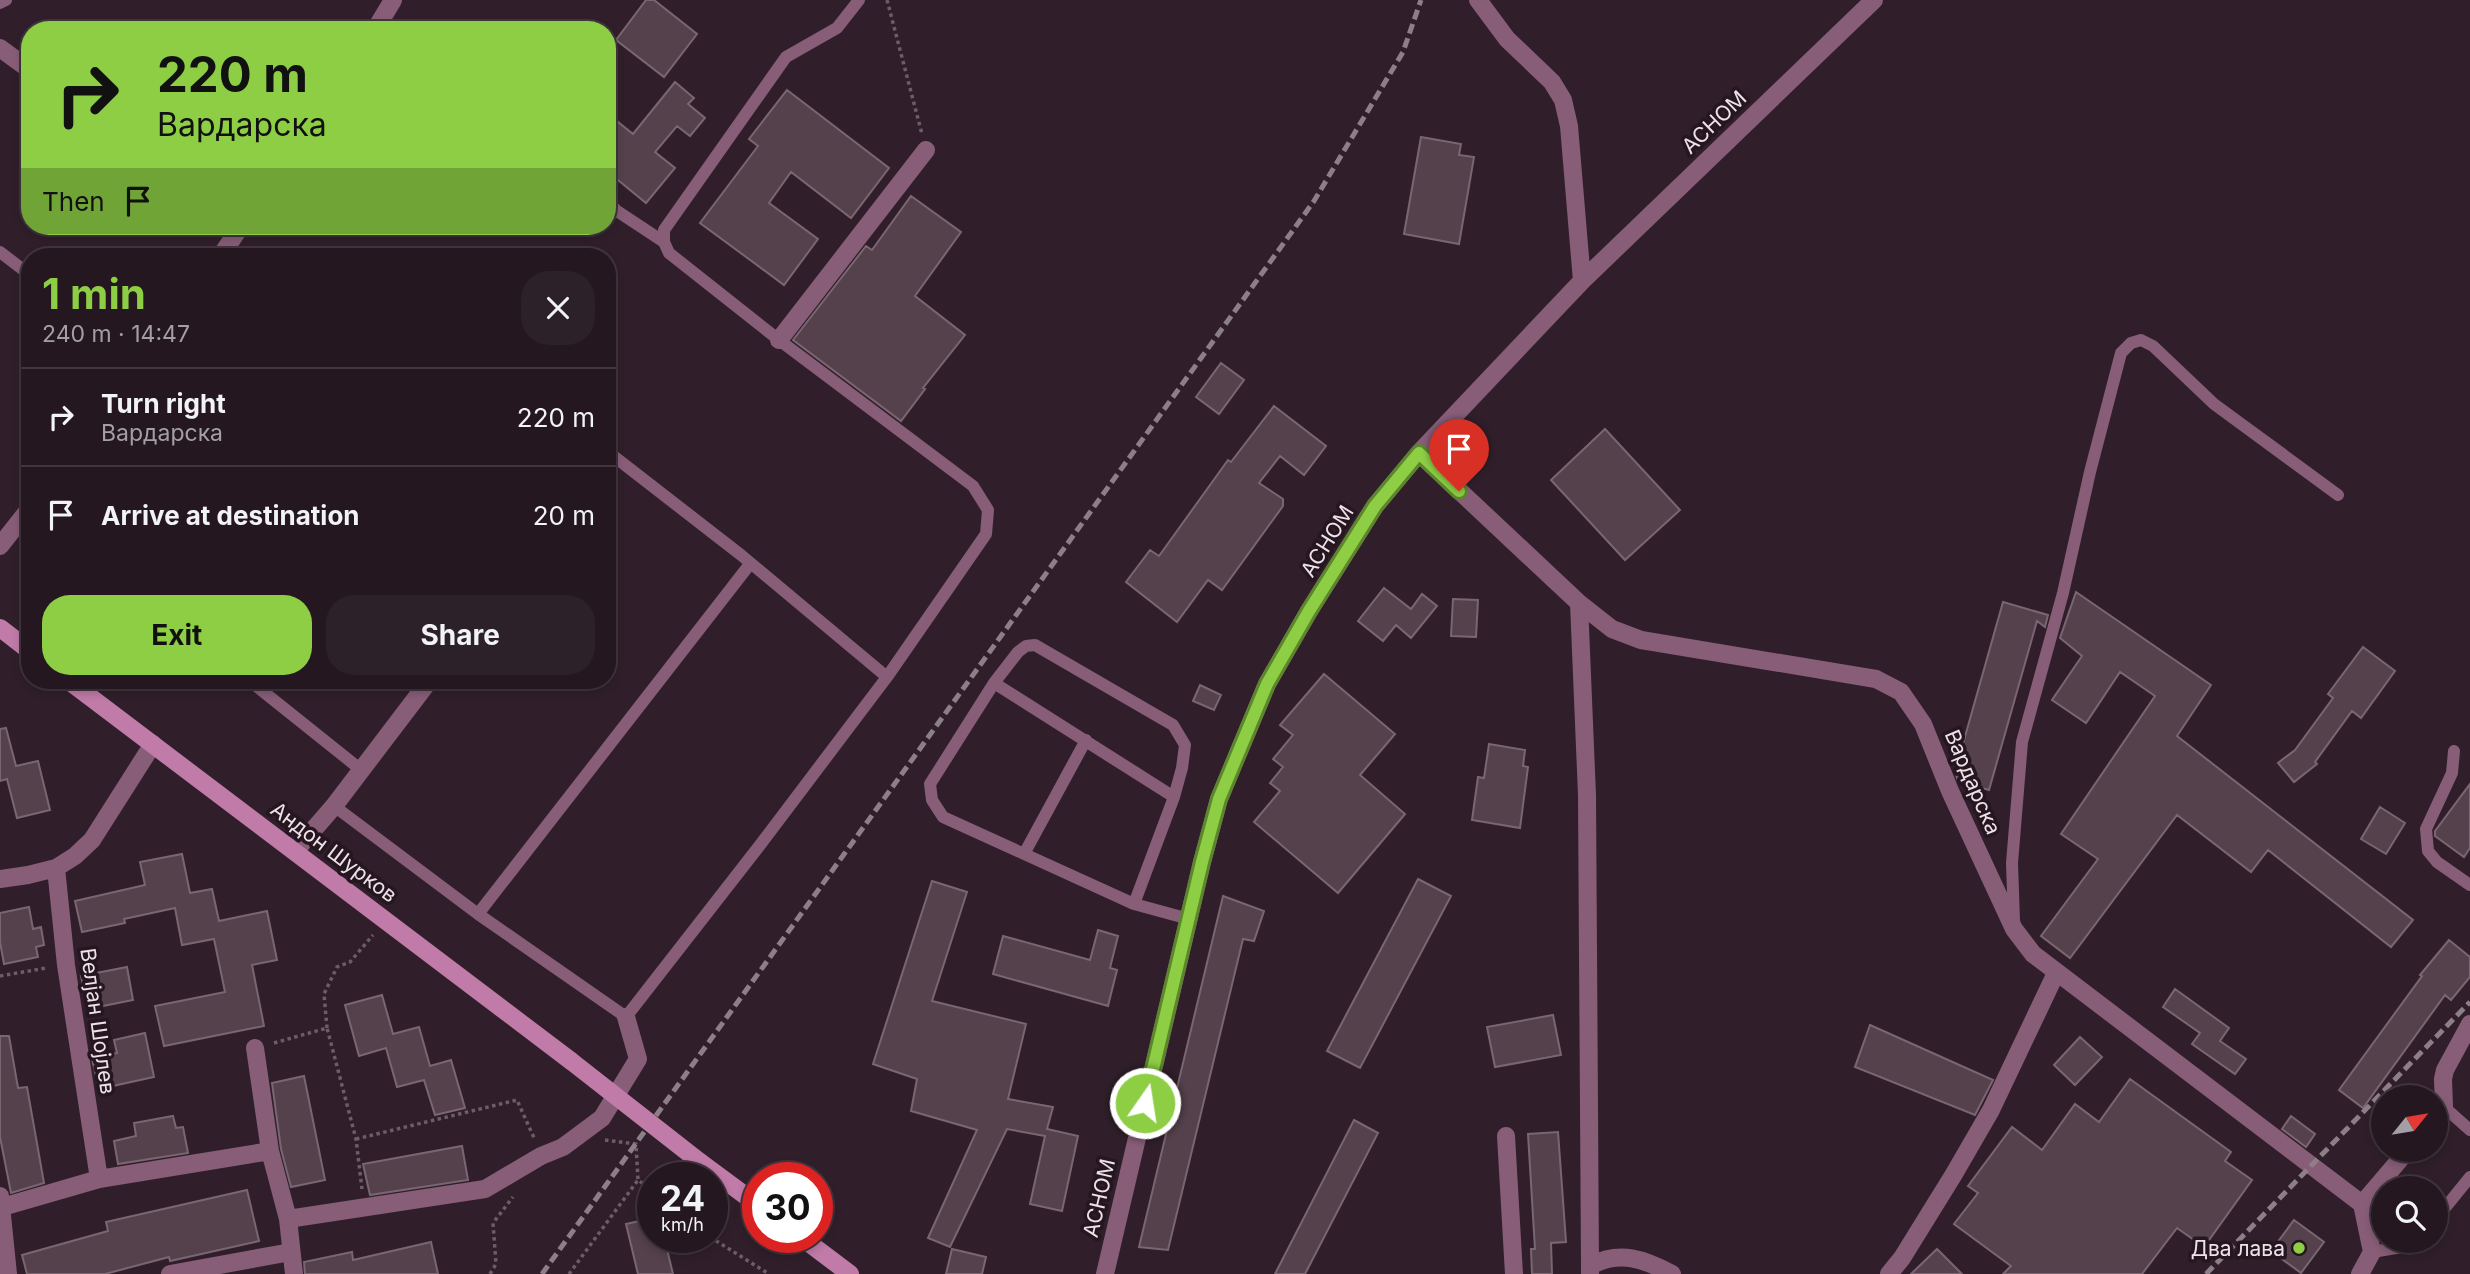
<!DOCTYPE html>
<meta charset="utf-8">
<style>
:root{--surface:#241720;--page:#2c2029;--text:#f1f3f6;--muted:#a39fa5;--line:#41363e;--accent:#8dce44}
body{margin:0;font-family:Inter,sans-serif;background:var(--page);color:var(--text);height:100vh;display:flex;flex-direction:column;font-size:26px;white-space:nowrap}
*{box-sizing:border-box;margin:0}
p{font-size:23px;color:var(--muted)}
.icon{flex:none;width:38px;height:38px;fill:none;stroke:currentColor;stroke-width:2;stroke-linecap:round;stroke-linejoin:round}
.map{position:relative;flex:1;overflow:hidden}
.drawer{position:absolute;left:21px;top:248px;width:595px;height:441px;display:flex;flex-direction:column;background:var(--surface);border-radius:28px;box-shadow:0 4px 10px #0003,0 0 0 2px var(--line)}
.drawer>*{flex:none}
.hud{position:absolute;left:21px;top:21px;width:595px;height:214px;border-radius:28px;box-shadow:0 4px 10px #0003,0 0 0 2px var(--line);background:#8dce44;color:#111;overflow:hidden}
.needle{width:46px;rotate:60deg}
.buttons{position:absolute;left:2371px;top:1085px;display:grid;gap:14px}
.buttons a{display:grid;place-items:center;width:77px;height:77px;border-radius:50%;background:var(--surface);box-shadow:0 4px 10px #0003,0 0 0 2px var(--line);font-size:35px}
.speed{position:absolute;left:637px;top:1162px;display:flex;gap:14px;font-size:35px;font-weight:700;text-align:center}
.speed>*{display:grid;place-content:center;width:91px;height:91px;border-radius:50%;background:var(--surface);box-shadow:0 4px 10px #0003,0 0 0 2px var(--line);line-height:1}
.speed small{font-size:18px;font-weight:400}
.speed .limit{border:10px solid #d22;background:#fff;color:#111}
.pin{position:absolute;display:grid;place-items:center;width:60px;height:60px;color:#fff;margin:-72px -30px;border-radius:50% 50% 50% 0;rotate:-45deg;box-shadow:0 0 7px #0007}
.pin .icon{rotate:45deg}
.me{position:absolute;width:77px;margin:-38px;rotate:13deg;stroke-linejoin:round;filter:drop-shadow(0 0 5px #0008)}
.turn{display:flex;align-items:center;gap:24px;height:147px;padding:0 21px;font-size:32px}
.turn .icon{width:91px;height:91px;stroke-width:2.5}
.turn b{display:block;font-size:49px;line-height:60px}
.then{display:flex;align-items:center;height:66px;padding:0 21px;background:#0003;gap:14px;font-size:26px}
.round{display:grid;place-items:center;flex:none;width:74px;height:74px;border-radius:28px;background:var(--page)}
.headline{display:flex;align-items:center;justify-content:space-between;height:119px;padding:0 21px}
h1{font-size:42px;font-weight:700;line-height:52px;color:var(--accent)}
.action{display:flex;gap:14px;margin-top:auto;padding:14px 21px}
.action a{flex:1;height:80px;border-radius:28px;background:var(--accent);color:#111;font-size:28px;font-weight:700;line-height:80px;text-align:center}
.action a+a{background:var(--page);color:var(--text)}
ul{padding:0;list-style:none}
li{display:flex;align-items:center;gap:21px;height:98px;padding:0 21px;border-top:2px solid var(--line)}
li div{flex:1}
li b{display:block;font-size:26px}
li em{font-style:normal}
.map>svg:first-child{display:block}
</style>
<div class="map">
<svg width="2470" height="1274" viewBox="0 0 2470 1274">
<rect width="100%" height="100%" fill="#301f2a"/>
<path fill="#54414c" stroke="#7a6672" stroke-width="2" d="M646 0H654L697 34 664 77 616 40Z
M675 82 694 98 688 104 705 118 690 136 677 126 655 152 675 168 646 203 607 171V135L618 122 633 134Z
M787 90 889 168 851 218 791 172 769 203 818 239 784 285 700 223 758 146 749 139Z
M1421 137 1461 144 1459 155 1474 157 1459 244 1404 234Z
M911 196 961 232 915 296 965 335 923 388 925 389 901 421 793 340 866 246 872 250Z
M1221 363 1244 380 1219 414 1196 397Z
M1274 406 1326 446 1304 475 1280 456 1259 483 1283 499V506L1222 590 1208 580 1177 622 1126 582 1150 550 1159 556 1228 460 1231 462Z
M1605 429 1680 510 1625 560 1551 480Z
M1384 588 1411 609 1422 594 1437 606 1411 638 1396 625 1383 641 1358 621Z
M2076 592 2211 685 2177 736 2413 920 2391 947 2268 850 2251 872 2177 815 2070 958 2041 936 2098 859 2061 834 2155 696 2120 672 2086 723 2052 700 2082 656 2060 638Z
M1453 599 1478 600 1476 637 1451 636Z
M2003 602 2048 615 2045 627 2037 621 1989 790 1958 781 1955 772Z
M2363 647 2395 671 2361 718 2352 711 2315 762 2317 764 2294 782 2278 763 2295 750 2333 698 2328 694Z
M1324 674 1395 734 1360 775 1405 814 1338 893 1254 822 1280 791 1270 783 1283 767 1273 759 1293 735 1280 725Z
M1200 685 1221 695 1214 710 1193 701Z
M6 728 16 766 38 761 50 810 17 818 7 779 0 781V729Z
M1489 744 1525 750 1523 766 1528 767 1520 828 1472 820 1478 777 1484 778Z
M2470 784V848L2464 857 2435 836V831Z
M2380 807 2405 823 2386 854 2361 839Z
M182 854 190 893 212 889 219 921 267 911 277 960 252 965 264 1026 164 1046 155 1006 225 992 214 939 182 945 175 908 124 919 125 923 82 932 75 901 145 885 140 862Z
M1418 879 1451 896 1360 1068 1327 1051Z
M932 881 967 892 932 1001 1026 1024 1008 1099 1053 1107 1047 1129 1078 1136 1062 1211 1030 1204 1045 1136 1007 1129 950 1247 928 1238 977 1130 911 1111 917 1079 873 1064Z
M1223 896 1264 911 1254 941 1243 939 1168 1250 1139 1247Z
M29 907 33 929 41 927 44 945 36 947 38 957 4 964 0 942V913Z
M1098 930 1118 936 1110 968 1117 970 1108 1006 993 974 1003 936 1090 960Z
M2449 940 2470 957V977L2451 1000 2445 995 2363 1108 2339 1090 2422 976 2420 975Z
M127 967 133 1000 88 1009 81 976Z
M2175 989 2229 1028 2220 1041 2246 1059 2235 1074 2192 1044 2200 1033 2163 1007Z
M382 995 393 1034 419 1027 430 1066 451 1060 465 1108 435 1115 424 1080 397 1087 386 1048 359 1056 345 1005Z
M1553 1015 1561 1055 1495 1067 1487 1027Z
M1870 1025 1993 1080 1975 1115 1855 1067Z
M145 1033 154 1077 99 1089 92 1059 117 1053 114 1040Z
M0 1036H9L18 1088 27 1087 44 1183 11 1193 0 1137Z
M2080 1037 2102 1057 2075 1085 2054 1065Z
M304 1076 325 1180 291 1187 281 1149 272 1083Z
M2130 1079 2231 1152 2225 1161 2252 1180 2204 1247 2177 1228 2142 1274H2003L2011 1266 1954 1224 1978 1193 1968 1186 2012 1127 2042 1150 2075 1104 2099 1122Z
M173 1116 176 1128 183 1127 188 1153 118 1164 114 1141 136 1136 134 1123Z
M2291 1116 2315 1134 2306 1147 2282 1129Z
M1354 1120 1378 1133 1305 1274H1275Z
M1558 1132 1566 1242 1551 1243 1552 1274H1532L1531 1249H1535L1528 1134Z
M462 1146 468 1180 370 1195 363 1164Z
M247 1190 259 1241 170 1261 169 1257 105 1274H27L22 1255 108 1231 106 1222Z
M653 1218V1237H664L673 1274H638L626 1224Z
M2294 1220 2324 1242 2301 1273 2271 1251Z
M431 1242 438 1274H305L304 1262 352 1252 353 1260Z
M952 1249 986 1257 982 1274H946Z
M1937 1249 1962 1274H1911Z"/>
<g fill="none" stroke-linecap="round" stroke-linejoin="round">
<path stroke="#6c5d66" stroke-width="3.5" stroke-dasharray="3.5 3.5" stroke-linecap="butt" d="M887 0 922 134
M0 976 46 968
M327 1028 324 994 337 967 350 962 373 935
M274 1043 327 1028 356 1139 362 1189
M356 1139 517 1100 535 1140
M605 1140 636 1144 638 1180
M710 1237 769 1274
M490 1274 496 1264 493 1223 513 1197
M569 1274 638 1180 653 1191"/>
<path stroke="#885d78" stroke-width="12" d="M0 3 6 0
M607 201 617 211 664 242
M0 252 30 275
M607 451 741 555 887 677
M250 681 360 769
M994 683 1174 797
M2454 751 2452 773 2426 829 2428 851 2437 862 2470 885
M334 806 478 914 626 1017 760 845 887 677 986 534 988 510 973 486 779 340 669 253 664 242V230L786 57 837 28 859 0
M1024 854 1086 740
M1134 904 1174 797 1182 768 1185 745 1173 725 1035 645 1026 646 1018 652 994 683 930 784 932 800 943 817 1134 904 1189 919
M478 914 750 564
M2014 921 2012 863 2022 742 2063 593 2090 472 2121 353 2131 343 2141 340 2153 346 2214 404 2338 495
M2444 1107 2470 1130
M2436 1219 2470 1177
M2372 1252 2414 1245 2418 1241"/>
<path stroke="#885d78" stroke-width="18" d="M1478 0 1507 39 1552 82 1563 100 1569 126 1582 281
M375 30 393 0
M0 48 30 70
M220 257 241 226
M779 340 926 150
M1419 453 1579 603 1612 629 1641 640 1876 679 1901 692 1923 724 1950 791 2014 929 2033 954 2362 1204 2372 1252 2360 1274
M0 546 30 508
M1579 603 1587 795 1590 1266
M295 851 334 806 429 681
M56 868 66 965 99 1179
M0 879 28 875 56 868 75 856 92 840 153 744
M2436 1117 2444 1107 2443 1079 2445 1070 2470 1024
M1506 1136 1514 1274
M270 1151 288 1219 294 1274
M0 1196 8 1274
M2362 1204 2408 1150
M2 1207 99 1179 270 1151 255 1048
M288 1219 485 1189 541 1156 563 1147 602 1118 638 1059 626 1017
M170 1274 291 1252
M1105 1274 1202 862 1219 799 1267 684 1309 611 1375 506 1419 453 1582 281 1874 0
M1590 1274V1266C1620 1250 1644 1259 1672 1274
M1889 1274 1902 1258 1954 1174 1991 1110 2056 973"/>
<path stroke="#c07ba8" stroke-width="18" d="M0 628 30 651
M69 681 571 1061
M700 1162 758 1205
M801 1237 850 1274"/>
<path stroke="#8d7f88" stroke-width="5" stroke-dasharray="10 5" stroke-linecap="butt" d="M542 1274 1314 201 1403 52 1421 0
M2206 1274 2470 1002"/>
<path stroke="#c07ba8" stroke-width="18" d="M571 1061 700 1162"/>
</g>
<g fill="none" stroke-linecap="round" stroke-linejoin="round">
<defs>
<path id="route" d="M1145 1103 1202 862 1219 799 1267 684 1309 611 1375 506 1419 453 1459 491"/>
</defs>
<use href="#route" stroke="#5c862c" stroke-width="18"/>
<use href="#route" stroke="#8dce44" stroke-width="12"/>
</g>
<circle fill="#8dce44" stroke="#261620" stroke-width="2.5" cx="2299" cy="1248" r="7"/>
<g text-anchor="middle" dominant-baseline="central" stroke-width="7" stroke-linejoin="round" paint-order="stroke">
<g font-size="21" fill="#eee2e9" stroke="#261620">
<text transform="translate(1714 122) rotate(-44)">АСНОМ</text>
<text transform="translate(1327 541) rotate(-58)">АСНОМ</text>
<text transform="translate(1973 782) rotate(67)">Вардарска</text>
<text transform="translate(334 852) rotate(37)">Андон Шурков</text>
<text transform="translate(98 1021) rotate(82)">Велјан Шојлев</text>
<text transform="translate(1099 1198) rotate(-77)">АСНОМ</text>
</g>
<g font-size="21" fill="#eee2e9" stroke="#261620" text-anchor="end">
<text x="2285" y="1248">Два лава</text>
</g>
</g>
</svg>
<div class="buttons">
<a><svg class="needle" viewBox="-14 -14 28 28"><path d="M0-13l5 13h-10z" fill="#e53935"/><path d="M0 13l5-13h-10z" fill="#a39fa5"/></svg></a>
<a><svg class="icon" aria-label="search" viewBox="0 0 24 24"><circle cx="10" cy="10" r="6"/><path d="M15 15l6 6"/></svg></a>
</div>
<div class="speed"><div>24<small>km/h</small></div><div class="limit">30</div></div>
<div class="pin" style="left:1459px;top:491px;background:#d93025"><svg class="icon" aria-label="arrive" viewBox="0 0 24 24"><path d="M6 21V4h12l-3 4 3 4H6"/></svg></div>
<svg class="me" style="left:1145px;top:1103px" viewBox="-20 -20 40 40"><circle r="17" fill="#8dce44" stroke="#fff" stroke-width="3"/><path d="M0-11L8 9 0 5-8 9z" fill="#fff"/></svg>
<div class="hud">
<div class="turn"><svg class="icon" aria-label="right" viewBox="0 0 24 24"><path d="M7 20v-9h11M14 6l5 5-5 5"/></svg><div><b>220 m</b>Вардарска</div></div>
<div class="then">Then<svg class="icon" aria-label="arrive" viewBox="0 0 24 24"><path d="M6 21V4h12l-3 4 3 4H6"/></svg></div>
</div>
<section class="drawer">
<div class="headline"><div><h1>1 min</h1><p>240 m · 14:47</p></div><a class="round"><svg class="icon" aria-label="close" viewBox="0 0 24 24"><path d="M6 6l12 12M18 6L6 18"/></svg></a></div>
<ul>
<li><svg class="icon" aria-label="right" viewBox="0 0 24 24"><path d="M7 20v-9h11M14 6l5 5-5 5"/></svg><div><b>Turn right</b><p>Вардарска</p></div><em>220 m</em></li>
<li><svg class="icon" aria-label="arrive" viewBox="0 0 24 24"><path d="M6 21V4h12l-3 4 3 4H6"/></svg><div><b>Arrive at destination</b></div><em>20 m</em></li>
</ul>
<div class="action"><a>Exit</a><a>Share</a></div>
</section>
</div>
